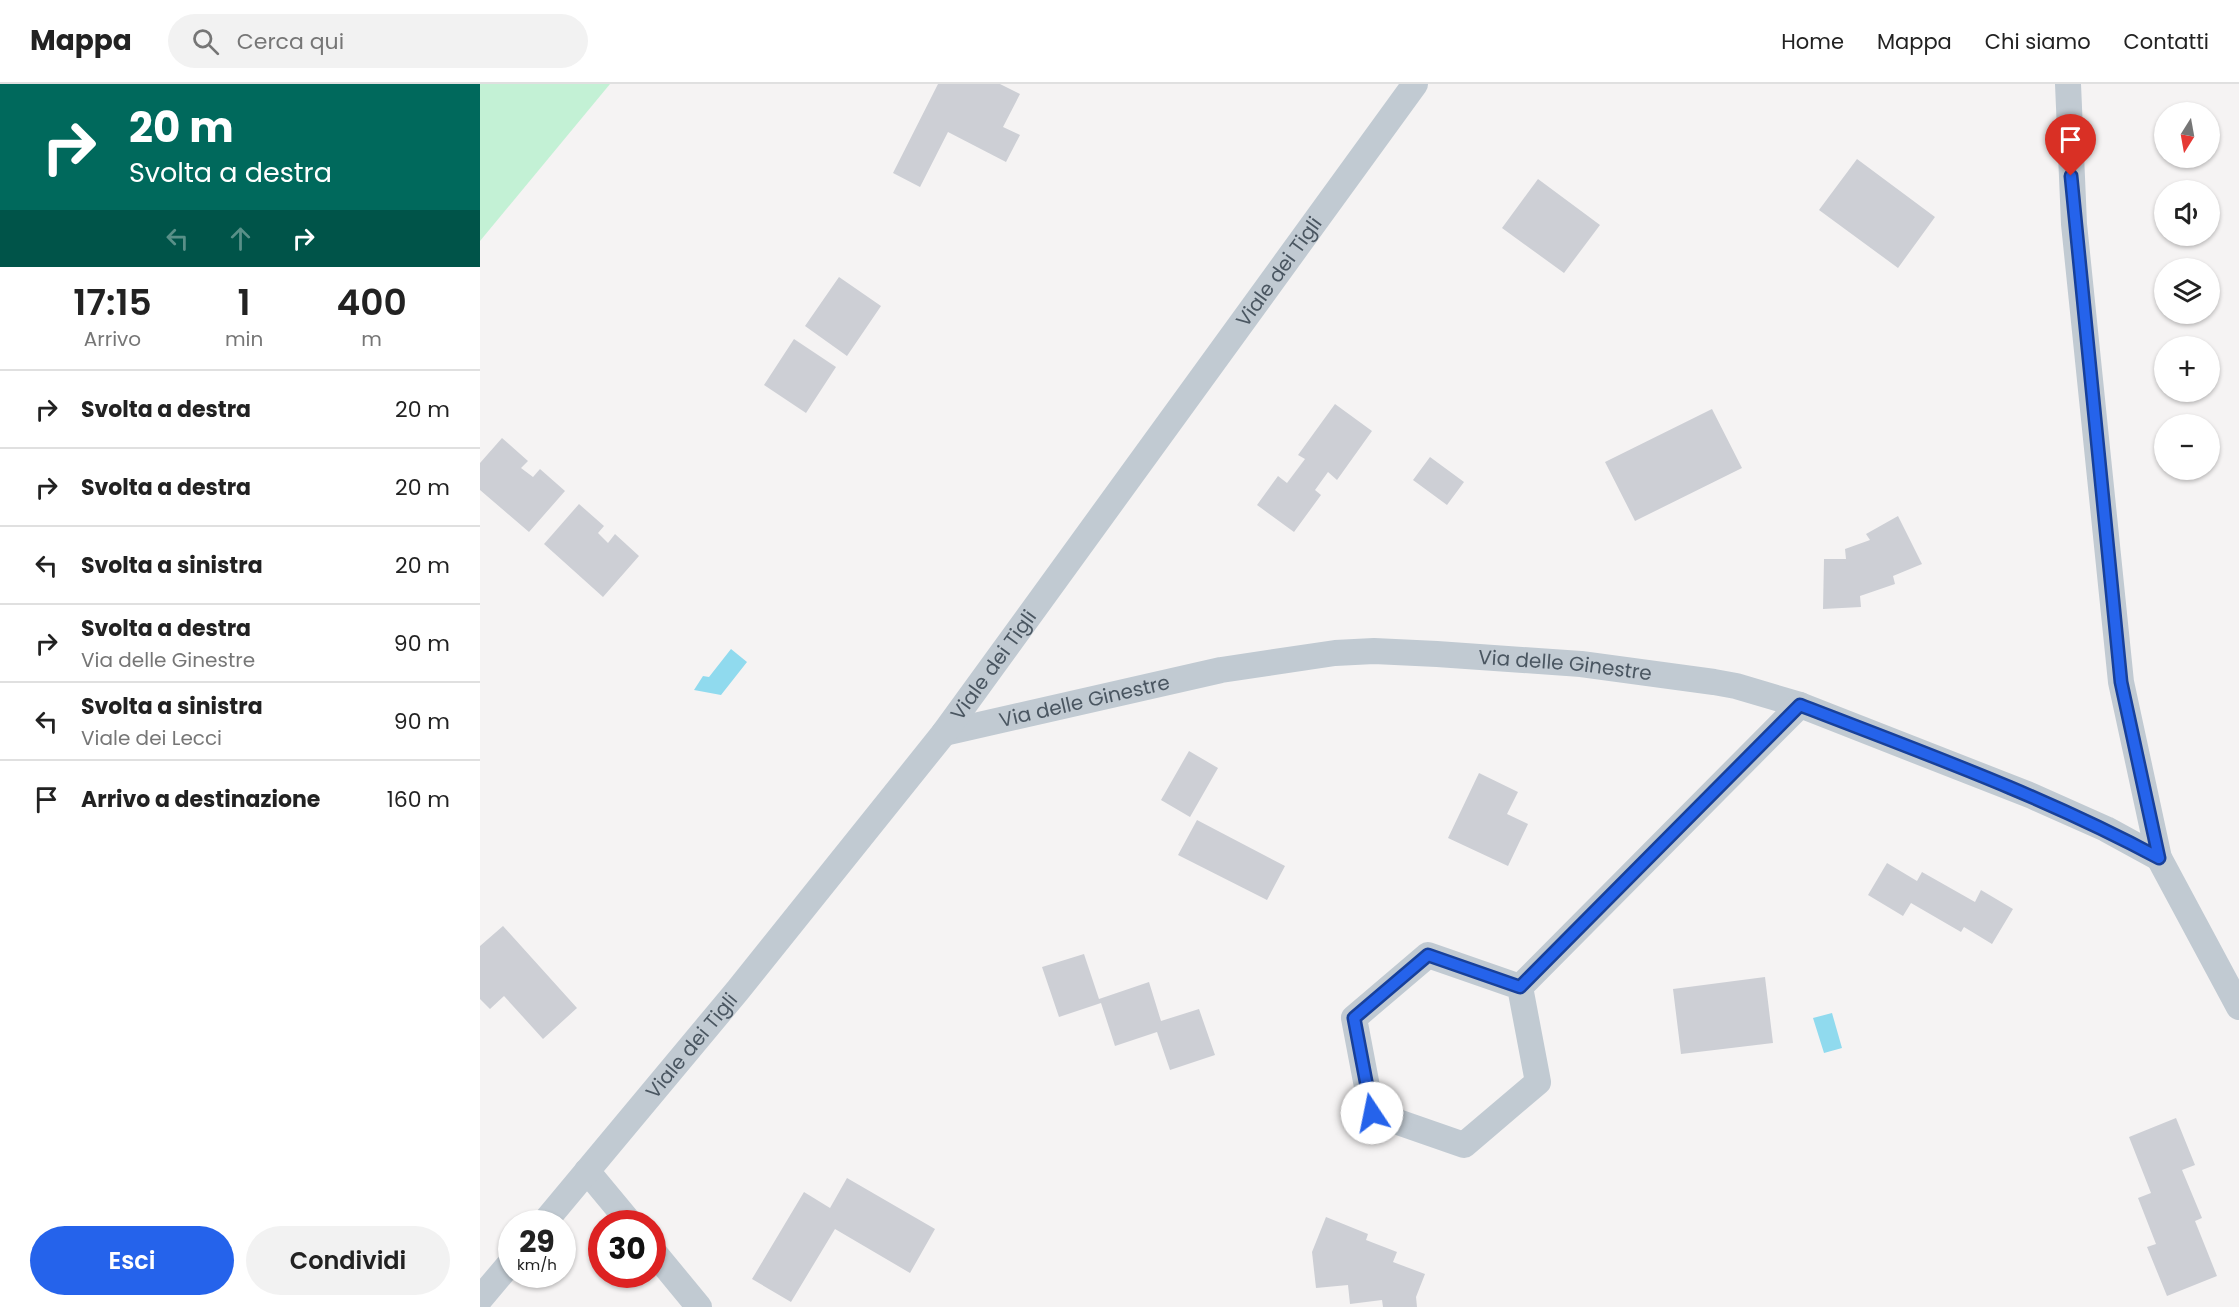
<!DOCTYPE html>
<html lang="it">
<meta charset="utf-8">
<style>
:root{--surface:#fff;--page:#f2f2f2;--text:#222;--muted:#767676;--line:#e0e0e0;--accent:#2563eb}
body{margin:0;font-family:Poppins,sans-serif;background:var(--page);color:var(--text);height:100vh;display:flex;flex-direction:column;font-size:22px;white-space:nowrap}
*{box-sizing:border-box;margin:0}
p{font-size:20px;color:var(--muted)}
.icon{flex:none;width:33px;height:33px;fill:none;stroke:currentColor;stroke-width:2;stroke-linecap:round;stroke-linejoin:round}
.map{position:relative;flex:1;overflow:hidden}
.sheet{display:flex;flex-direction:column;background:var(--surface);width:480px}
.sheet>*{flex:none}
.banner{background:#00695c;color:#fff;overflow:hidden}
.needle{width:39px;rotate:191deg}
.fabs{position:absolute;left:1674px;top:18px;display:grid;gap:12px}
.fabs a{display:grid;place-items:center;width:66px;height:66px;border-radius:50%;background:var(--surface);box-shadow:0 2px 4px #0004;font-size:30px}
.speed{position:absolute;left:18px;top:1126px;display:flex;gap:12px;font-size:30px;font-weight:700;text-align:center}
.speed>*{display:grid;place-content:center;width:78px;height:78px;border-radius:50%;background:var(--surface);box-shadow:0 2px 4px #0004;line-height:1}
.speed small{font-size:15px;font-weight:400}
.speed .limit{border:9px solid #d22;background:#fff;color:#111}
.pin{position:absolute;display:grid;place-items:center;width:51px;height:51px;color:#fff;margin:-62px -26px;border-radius:50% 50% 50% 0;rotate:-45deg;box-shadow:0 0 6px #0007}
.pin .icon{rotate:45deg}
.me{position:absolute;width:66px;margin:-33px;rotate:349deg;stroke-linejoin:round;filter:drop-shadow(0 0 4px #0008)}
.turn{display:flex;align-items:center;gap:21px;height:126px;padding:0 30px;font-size:27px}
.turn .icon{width:78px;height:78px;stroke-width:2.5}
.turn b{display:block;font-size:42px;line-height:51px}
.lanes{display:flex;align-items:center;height:57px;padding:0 30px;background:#0003;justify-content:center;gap:30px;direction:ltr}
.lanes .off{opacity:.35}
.eta{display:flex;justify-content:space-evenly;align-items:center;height:102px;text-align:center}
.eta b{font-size:36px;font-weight:600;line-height:42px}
.action{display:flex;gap:12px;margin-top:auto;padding:12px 30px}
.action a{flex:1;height:69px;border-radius:36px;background:var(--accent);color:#fff;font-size:24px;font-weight:600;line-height:69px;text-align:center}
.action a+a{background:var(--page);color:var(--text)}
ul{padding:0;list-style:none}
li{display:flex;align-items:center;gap:18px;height:78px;padding:0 30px;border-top:2px solid var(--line)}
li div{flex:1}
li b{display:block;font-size:22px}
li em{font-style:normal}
header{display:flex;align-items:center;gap:36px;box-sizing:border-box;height:84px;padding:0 30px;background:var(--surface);border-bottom:2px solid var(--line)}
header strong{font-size:28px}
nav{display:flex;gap:33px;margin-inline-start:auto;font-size:21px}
.search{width:420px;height:54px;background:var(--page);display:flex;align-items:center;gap:15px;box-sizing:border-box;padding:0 21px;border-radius:33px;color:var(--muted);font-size:22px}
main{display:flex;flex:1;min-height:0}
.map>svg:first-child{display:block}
</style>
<header>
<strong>Mappa</strong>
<div class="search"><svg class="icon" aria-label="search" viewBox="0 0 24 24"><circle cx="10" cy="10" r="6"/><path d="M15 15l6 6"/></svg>Cerca qui</div>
<nav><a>Home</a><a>Mappa</a><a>Chi siamo</a><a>Contatti</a></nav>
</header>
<main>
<section class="sheet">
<div class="banner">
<div class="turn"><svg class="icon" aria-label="right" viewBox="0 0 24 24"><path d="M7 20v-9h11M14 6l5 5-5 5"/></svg><div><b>20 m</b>Svolta a destra</div></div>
<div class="lanes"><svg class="icon off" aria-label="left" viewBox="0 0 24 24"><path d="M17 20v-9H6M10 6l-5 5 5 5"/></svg><svg class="icon off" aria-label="ahead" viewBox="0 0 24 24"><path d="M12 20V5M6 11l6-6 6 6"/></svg><svg class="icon" aria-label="right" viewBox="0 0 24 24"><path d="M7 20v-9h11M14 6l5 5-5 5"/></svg></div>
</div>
<div class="eta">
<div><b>17:15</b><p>Arrivo</p></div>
<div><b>1</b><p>min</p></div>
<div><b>400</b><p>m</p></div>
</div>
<ul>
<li><svg class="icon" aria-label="right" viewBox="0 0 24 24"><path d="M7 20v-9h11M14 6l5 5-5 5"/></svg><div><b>Svolta a destra</b></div><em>20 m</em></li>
<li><svg class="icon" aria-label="right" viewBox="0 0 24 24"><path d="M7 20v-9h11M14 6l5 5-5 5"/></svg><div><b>Svolta a destra</b></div><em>20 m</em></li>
<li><svg class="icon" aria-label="left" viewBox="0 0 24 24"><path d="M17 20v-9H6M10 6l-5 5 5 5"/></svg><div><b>Svolta a sinistra</b></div><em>20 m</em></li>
<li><svg class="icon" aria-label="right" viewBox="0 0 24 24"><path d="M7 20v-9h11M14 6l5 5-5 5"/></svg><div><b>Svolta a destra</b><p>Via delle Ginestre</p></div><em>90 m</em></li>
<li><svg class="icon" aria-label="left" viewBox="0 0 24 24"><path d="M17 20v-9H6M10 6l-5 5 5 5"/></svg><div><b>Svolta a sinistra</b><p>Viale dei Lecci</p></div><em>90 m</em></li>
<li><svg class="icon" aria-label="arrive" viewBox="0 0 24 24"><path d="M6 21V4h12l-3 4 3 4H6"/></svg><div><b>Arrivo a destinazione</b></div><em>160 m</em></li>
</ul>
<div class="action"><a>Esci</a><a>Condividi</a></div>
</section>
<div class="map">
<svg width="1759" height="1223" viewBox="0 0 1759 1223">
<rect width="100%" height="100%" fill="#f5f3f3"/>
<path fill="#c3f1d5" d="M0 0H130L0 157Z"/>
<path fill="#90daee" d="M251 565 267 578 241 611 214 606 223 592 229 593Z
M1352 929 1362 964 1344 969 1333 934Z"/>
<path fill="#cdcfd5" d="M458 0H520L540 10 523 43 540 51 526 78 468 48 440 103 413 89Z
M1377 75 1455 133 1418 184 1339 126Z
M1058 95 1120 141 1084 189 1022 144Z
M359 193 401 222 367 272 325 242Z
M314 255 356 283 326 329 284 301Z
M855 320 892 347 857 396 848 388 835 406 841 411 814 448 777 421 798 392 807 399 825 375 818 371Z
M1232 325 1262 384 1155 437 1125 378Z
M22 354 48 377 41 384 53 393 60 385 85 407 49 448 0 406V379Z
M950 373 984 398 967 421 933 396Z
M99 420 124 442 118 449 128 459 135 450 159 472 123 513 64 460Z
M1418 432 1442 480 1413 492 1415 500 1380 512 1381 523 1343 525 1344 475H1366L1365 465 1390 456 1386 450Z
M709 667 738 684 710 733 681 716Z
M999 689 1038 708 1027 730 1048 740 1028 782 968 754Z
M717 736 805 782 787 816 698 771Z
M1407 779 1437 797 1442 788 1495 818 1501 806 1533 825 1512 860 1484 843 1481 848 1431 819 1423 832 1388 811Z
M23 842 97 924 63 955 24 912 10 925 0 915V862Z
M604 870 619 915 669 898 681 937 719 925 735 971 690 986 677 948 635 962 621 919 579 933 562 883Z
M1285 893 1293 959 1201 970 1193 905Z
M1696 1034 1715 1081 1702 1086 1722 1134 1715 1137 1737 1192 1687 1212 1667 1163 1676 1160 1658 1114 1671 1109 1649 1053Z
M367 1094 455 1145 430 1189 355 1145 311 1218 272 1195 324 1108 350 1124Z
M846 1133 888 1150 886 1156 917 1168 913 1178 945 1190 936 1213 937 1223H903L902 1216 870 1220 868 1201 836 1204 832 1168Z"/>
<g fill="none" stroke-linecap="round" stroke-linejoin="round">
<g stroke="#c1cad2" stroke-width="26">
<path d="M1588 0 1594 140 1641 598 1679 774 1759 923"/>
<path id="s1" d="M464 649 741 586 855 569 894 567 957 570 1101 580 1234 598 1256 602 1320 621 1552 712 1626 745 1679 774"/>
<path d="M948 871 1040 903 1058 998 984 1061 892 1029 874 934Z"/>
<path d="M1040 903 1320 621"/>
<path d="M107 1087 151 1140"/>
<path id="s2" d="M63 1140 258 906 464 649 935 0"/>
<path d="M172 1166 219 1223"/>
<path d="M0 1215 32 1177"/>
</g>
</g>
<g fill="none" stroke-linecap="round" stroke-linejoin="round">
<defs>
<path id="route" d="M892 1029 874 934 948 871 1040 903 1320 621C1441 668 1564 712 1679 774L1641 598 1591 92"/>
</defs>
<use href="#route" stroke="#184099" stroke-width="15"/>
<use href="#route" stroke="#2563eb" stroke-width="10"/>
</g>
<g text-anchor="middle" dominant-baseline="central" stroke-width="5" stroke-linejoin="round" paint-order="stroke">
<g font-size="20" fill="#4a5661" stroke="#fff">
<text stroke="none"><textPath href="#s2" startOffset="1204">Viale dei Tigli</textPath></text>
<text stroke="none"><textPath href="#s2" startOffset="718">Viale dei Tigli</textPath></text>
<text stroke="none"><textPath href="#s1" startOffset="630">Via delle Ginestre</textPath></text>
<text stroke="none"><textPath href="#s1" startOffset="144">Via delle Ginestre</textPath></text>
<text stroke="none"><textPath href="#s2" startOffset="232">Viale dei Tigli</textPath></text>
</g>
</g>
</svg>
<div class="fabs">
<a><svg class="needle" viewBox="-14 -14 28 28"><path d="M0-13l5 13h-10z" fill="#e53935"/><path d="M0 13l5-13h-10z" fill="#767676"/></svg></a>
<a><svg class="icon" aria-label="sound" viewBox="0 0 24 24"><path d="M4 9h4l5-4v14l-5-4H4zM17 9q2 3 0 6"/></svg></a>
<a><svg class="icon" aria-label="layers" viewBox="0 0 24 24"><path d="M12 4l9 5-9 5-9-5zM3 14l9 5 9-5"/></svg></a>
<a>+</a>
<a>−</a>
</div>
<div class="speed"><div>29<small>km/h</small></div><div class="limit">30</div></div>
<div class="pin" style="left:1591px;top:92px;background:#d93025"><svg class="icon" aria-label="arrive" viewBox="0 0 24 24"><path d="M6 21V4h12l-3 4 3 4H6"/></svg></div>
<svg class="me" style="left:892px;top:1029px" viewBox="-20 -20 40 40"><circle r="19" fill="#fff"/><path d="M0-13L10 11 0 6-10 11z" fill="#2563eb"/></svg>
</div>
</main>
